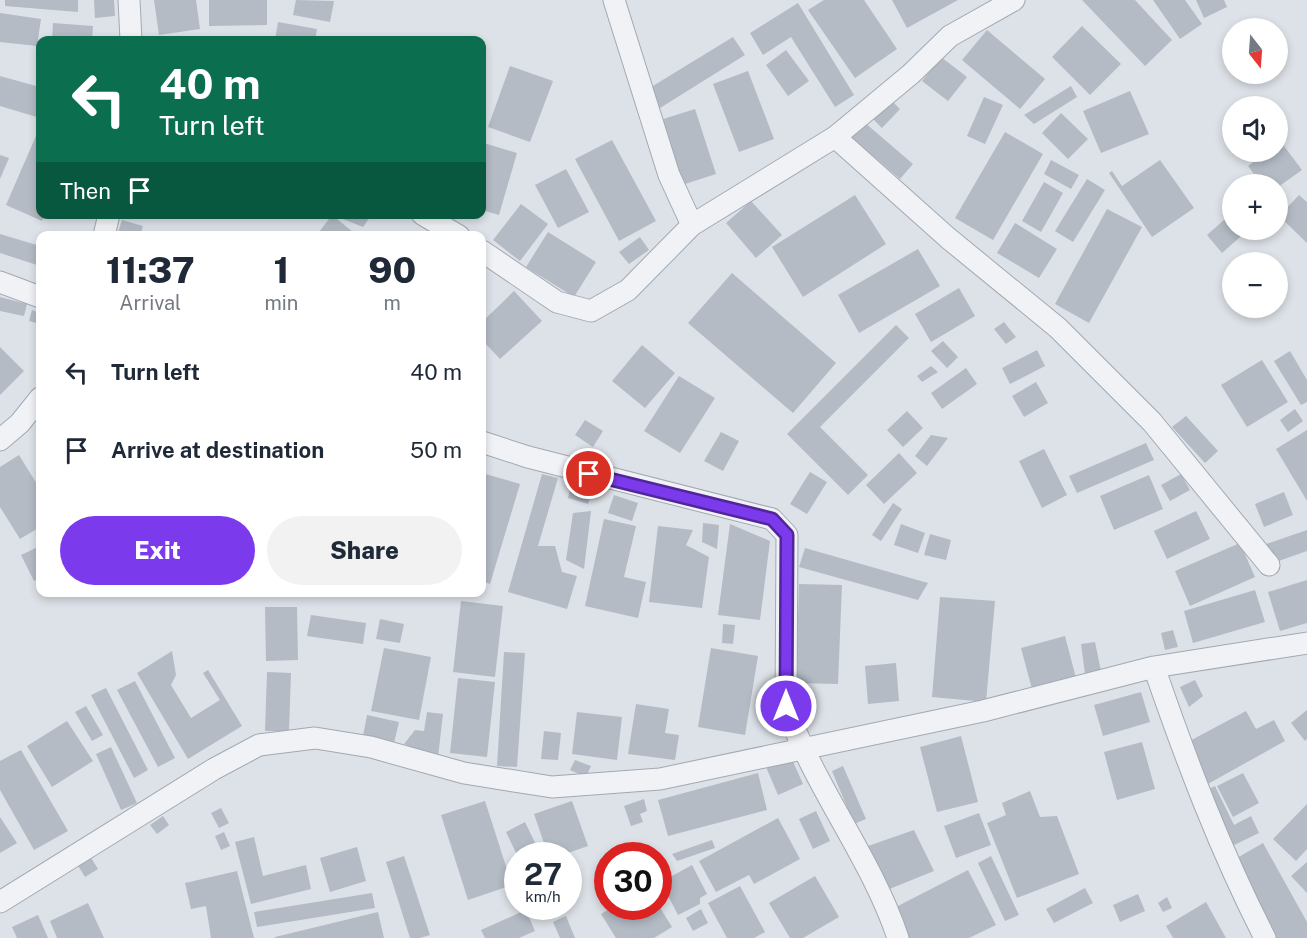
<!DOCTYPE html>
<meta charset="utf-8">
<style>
:root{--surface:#fff;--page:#f2f2f3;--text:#1f2937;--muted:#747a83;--accent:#7c3aed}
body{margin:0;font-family:"Public Sans",sans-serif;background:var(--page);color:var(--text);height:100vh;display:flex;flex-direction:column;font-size:22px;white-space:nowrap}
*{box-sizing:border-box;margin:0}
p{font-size:20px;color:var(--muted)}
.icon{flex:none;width:33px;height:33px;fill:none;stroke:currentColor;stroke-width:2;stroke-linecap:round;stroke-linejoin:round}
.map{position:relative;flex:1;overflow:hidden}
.sheet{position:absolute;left:36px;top:231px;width:450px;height:366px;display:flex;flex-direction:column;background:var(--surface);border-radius:12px;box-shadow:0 3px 9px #0003}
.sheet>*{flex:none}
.top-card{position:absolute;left:36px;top:36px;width:450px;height:183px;border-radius:12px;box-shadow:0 3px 9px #0003;background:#0b6e4f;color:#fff;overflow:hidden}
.needle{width:39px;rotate:163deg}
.tools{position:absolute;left:1222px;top:18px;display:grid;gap:12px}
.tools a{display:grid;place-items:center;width:66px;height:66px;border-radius:50%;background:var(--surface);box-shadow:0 3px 9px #0003;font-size:30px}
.speed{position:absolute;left:504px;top:842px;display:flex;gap:12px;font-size:30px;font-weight:700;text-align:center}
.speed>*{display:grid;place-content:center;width:78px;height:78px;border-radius:50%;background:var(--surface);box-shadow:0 3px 9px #0003;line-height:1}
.speed small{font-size:15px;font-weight:400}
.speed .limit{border:9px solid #d22;background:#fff;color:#111}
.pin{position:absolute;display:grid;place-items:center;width:51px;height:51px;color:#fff;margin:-26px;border:3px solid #fff;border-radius:50%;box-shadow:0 2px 6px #0007}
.me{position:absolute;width:66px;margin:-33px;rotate:0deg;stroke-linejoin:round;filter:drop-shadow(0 0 4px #0008)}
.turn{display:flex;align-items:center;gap:21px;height:126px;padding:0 24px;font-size:27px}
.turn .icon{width:78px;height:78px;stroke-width:2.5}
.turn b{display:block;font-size:42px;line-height:51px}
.then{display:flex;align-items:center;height:57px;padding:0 24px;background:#0003;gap:12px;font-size:22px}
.eta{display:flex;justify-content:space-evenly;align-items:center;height:102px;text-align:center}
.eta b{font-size:36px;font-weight:800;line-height:42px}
.primary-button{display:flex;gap:12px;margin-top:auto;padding:12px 24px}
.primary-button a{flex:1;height:69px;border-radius:36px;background:var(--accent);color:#fff;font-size:24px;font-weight:800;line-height:69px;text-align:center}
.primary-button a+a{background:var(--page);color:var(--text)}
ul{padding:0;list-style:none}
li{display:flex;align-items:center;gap:18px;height:78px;padding:0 24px}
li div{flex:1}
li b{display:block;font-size:22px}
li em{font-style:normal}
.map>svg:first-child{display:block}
</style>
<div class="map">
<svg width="1307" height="938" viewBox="0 0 1307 938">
<rect width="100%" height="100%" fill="#dde2e8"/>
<path fill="#b4bbc5" d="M5 0H78V12L5 6Z
M94 0H114L115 16 95 18Z
M154 0H196L200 29 159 35Z
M209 0H267V25L209 26Z
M296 0 334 1 330 22 293 15Z
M824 0H864L897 49 855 78 808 10Z
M892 0H958L907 28Z
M1082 0H1135L1172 40 1145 66Z
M1153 0H1185L1202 24 1180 39Z
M1196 0H1224L1227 7 1204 18Z
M798 3 854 95 835 107 791 37 763 55 750 33Z
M0 13 41 19 37 46 0 42Z
M278 22 317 29 315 40H275Z
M53 23 93 26 92 40H52Z
M1082 26 1121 64 1090 95 1052 57Z
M987 30 1045 79 1020 109 962 60Z
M733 37 745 55 660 108 648 89Z
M786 50 809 81 788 96 766 65Z
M941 57 967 77 948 101 922 81Z
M510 66 553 81 530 142 488 127Z
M748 71 774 139 739 152 713 84Z
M0 76 40 87V118L0 106Z
M1071 86 1077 97 1034 124 1024 115Z
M1130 91 1149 134 1101 153 1083 111Z
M984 97 1003 105 985 144 967 136Z
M891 100 900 109 882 128 873 119Z
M695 109 716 174 682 185 660 120Z
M1061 113 1088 139 1068 159 1042 133Z
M864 122 913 164 900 179 851 137Z
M39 129 40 214H44L42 221 6 205Z
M1005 132 1043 154 993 240 955 218Z
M612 140 656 221 619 241 575 159Z
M1281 142 1302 170 1278 187V184H1261L1248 166 1268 152H1278V144Z
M484 143 517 153 499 215 482 210Z
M0 155 9 158 0 179Z
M1051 160 1079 175 1071 189 1044 174Z
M1160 160 1194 208 1152 237 1109 173 1112 171 1122 186Z
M566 169 589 212 558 228 535 185Z
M1087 179 1105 190 1073 242 1055 231Z
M1044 182 1063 193 1041 232 1022 221Z
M855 195 886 244 803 297 772 247Z
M1299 195 1307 202V243L1279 216Z
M751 201 782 235 756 258 726 223Z
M521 204 548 224 520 261 493 240Z
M1107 209 1142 227 1089 323 1055 304Z
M1233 212V230H1248L1222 253 1207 235Z
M345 214H372L363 227 343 219Z
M332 215 358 236H316Z
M122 220 143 226 140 236H117Z
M1015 223 1057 249 1039 278 997 253Z
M548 232 596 262 574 297 526 267Z
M0 234 40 246V266L0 253Z
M640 237 649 250 629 264 619 252Z
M918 249 940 286 859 333 838 295Z
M732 273 836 363 793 413 688 323Z
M959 288 975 316 931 342 915 314Z
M514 291 542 321 500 359 482 340V322Z
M0 297 27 304 24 316 0 311Z
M32 310 40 313V324L29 321Z
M1004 322 1016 337 1006 344 994 329Z
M896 325 909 338 820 427 868 475 848 495 787 434Z
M943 341 958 357 947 368 931 351Z
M642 345 675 373 645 408 612 381Z
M0 347 24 371 0 395Z
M1037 350 1045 366 1010 384 1002 368Z
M1290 351 1307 380V402L1301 405 1274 361Z
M1262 360 1288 402 1247 427 1221 385Z
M931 366 938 372 922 382 917 376Z
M966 368 977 384 942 409 931 393Z
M679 376 715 398 680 453 644 431Z
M1036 382 1048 403 1024 417 1012 396Z
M1295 409 1303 421 1288 432 1280 420Z
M907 411 923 428 903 447 887 430Z
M1186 416 1218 451 1205 463 1172 427Z
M585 420 603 431 593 447 575 435Z
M1307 430V501L1276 449Z
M721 432 739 441 723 471 704 461Z
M931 435 948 438 927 466 915 456Z
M1146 443 1154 460 1077 493 1069 476Z
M1044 449 1067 495 1042 508 1019 461Z
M899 453 917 473 884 504 866 485Z
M19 455 40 489V527L20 539 0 507V467Z
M810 472 827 482 807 514 790 504Z
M482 473 520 484 490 584 482 581Z
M542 474 558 478 538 546H555L562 572 577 576 567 609 508 592Z
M1181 474 1190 490 1170 501 1161 485Z
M1149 475 1163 509 1114 530 1100 496Z
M571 485 592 492 588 504 568 498Z
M1284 492 1293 515 1264 527 1255 504Z
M614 495 638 503 632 521 608 513Z
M893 503 902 509 881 541 872 535Z
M591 511 584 569 566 560 573 513Z
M1196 511 1210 539 1167 559 1154 531Z
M604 519 636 526 624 577 646 582 638 618 585 606Z
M703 523 719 525 717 549 702 542Z
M730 524 770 541 760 620 718 615Z
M901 524 925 533 918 553 894 545Z
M658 526 693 530 686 545 709 557 702 608 649 602Z
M1307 530V551L1273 563 1266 544Z
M930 534 951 540 946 560 924 555Z
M1240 543 1255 577 1190 606 1175 571Z
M40 546V578L34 581 21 555Z
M805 548 928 583 918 600 799 567Z
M1307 580V623L1280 631 1268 592Z
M799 584 842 585 838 684 796 683Z
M1255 590 1265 622 1193 643 1184 611Z
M940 597 995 601 986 702 932 697Z
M461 601 503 606 495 677 453 672Z
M265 607H297L298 660 266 661Z
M311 615 366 623 363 644 307 636Z
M380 619 404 624 400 643 376 639Z
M723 624 735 625 733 644 722 643Z
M1173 630 1178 647 1165 650 1161 633Z
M1065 636 1076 678 1032 689 1021 648Z
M1095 642 1101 671 1085 674 1081 644Z
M384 648 431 657 419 720 371 711Z
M711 648 758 656 745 735 698 727Z
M172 651 176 675 171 685 191 718 220 700 203 673 208 670 242 726 188 759 137 673Z
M504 652 525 653 517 767 497 766Z
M896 663 899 701 868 704 865 666Z
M267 672 291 673 289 731H265Z
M458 678 495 682 487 757 450 753Z
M1195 680 1203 696 1189 707 1180 687Z
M135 681 175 758 158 767 117 690Z
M106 688 148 770 134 778 91 695Z
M1141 692 1150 722 1103 736 1094 705Z
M636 704 669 709 665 733 679 735 675 760 628 754Z
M86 706 103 735 92 741 75 712Z
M1307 710V739L1305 741 1291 723Z
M1246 711 1256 729 1274 720 1285 741 1206 785 1184 744Z
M427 712 443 714 438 757 404 744 415 730 424 731Z
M577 712 622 717 617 760 572 754Z
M367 715 399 722 394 743 363 736Z
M67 721 93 761 52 787 27 746Z
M544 731 561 733 558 760 541 759Z
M961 736 978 802 937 812 920 747Z
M1142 742 1155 789 1117 800 1104 752Z
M111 747 137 803 121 810 96 754Z
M21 750 68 831 34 850 0 790V761Z
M791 757 803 784 778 795 766 767Z
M575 760 591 766 586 777 570 770Z
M843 766 866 819 854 824 832 771Z
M758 773 767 810 668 836 658 800Z
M1243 773 1259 803 1233 817 1217 786Z
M1215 786 1234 825 1251 816 1259 833 1230 847 1204 791Z
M1030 791 1040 817 1057 816 1079 874 1017 898 987 823 1006 815 1002 803Z
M644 799 647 811 640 814 643 822 631 826 624 806Z
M485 801 512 885 468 900 441 815Z
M572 801 588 846 562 855H548L534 814Z
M1307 804V849L1296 861 1273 839Z
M221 808 229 823 219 828 211 813Z
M816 811 830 841 813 849 799 819Z
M979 813 991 845 956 858 944 826Z
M163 816 169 825 157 834 150 825Z
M0 817 17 843 0 853Z
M778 818 800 859 754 884 749 875 716 892 699 861Z
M525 822 541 855H517L506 832Z
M914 830 934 871 887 890 868 846Z
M224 832 230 846 221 850 215 836Z
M254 837 263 876 306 865 311 889 251 904 235 842Z
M712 840 715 848 677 861 672 854Z
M1263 843 1307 922V938H1273L1230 862Z
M357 847 366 881 330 892 320 858Z
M90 856 98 869 85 877 77 864Z
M404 856 430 935 420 938H410L386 862Z
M991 856 1019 915 1005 921 978 863Z
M1307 862V893L1291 876Z
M692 865 707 894 700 898V904L678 915 661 882Z
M968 870 996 925 969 938H909L894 908Z
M237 871 254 938H211L206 906 191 909 185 883Z
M815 876 839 917 803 938H790L769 903Z
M608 884V903L605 905 596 891Z
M740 886 765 932 754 938H727L708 903Z
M1085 888 1093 903 1054 923 1046 909Z
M372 893 375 908 257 927 254 912Z
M1138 894 1145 911 1120 922 1113 905Z
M1167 897 1172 908 1163 912 1158 903Z
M1206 902 1226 938H1173L1166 926Z
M88 903 104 938H57L50 921Z
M542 906H565L547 915Z
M614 906H659L672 927 654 938H616L601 914Z
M701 909 708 923 693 931 686 918Z
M526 910 535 931 519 938H485L481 930Z
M378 912 384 938H275V937Z
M38 915 48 938H17L12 927Z
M566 916 575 938H560L553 922Z"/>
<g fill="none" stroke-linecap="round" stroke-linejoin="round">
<defs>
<path id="street" d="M129 0 131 40
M614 0 669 175 692 225
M835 137 948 238 1058 328 1152 422 1269 565
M422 214 459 236
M104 236 109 214
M482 251 557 302 591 311 628 290 692 225 835 137 911 74 950 36 1014 0
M0 282 40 297
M0 440 20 423 40 398
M482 442 528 457 772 519 787 535 786 706C814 787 871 857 898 938
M1154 667C1186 760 1220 850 1265 938
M0 902 214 769 259 745 315 738 371 747 464 773 552 787 660 779 983 711 1154 667 1307 643"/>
</defs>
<use href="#street" stroke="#a2a9b2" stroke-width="23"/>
<use href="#street" stroke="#f0f2f6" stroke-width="21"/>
</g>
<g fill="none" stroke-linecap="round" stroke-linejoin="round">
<defs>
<path id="route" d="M589 474 772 519 787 535 786 706"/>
</defs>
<use href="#route" stroke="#51269a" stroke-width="15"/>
<use href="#route" stroke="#7c3aed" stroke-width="10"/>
</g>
</svg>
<div class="tools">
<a><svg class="needle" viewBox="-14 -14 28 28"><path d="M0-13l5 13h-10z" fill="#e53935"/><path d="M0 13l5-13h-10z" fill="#747a83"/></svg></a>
<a><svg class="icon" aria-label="sound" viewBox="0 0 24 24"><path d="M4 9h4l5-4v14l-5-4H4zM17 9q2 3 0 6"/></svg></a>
<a>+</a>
<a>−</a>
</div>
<div class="speed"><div>27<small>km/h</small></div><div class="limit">30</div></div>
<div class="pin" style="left:589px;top:474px;background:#d93025"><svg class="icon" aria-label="arrive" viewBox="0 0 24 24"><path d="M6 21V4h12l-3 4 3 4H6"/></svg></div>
<svg class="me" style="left:786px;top:706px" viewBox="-20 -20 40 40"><circle r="17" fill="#7c3aed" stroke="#fff" stroke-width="3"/><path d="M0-11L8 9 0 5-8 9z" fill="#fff"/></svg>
<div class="top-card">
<div class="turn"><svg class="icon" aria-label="left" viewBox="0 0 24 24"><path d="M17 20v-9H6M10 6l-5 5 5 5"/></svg><div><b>40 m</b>Turn left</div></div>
<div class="then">Then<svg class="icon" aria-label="arrive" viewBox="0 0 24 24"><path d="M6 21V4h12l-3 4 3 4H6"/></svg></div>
</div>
<section class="sheet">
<div class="eta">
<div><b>11:37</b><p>Arrival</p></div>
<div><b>1</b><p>min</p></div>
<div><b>90</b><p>m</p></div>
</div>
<ul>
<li><svg class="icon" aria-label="left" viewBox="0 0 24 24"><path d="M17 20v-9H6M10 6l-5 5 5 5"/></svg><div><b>Turn left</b></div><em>40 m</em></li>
<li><svg class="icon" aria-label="arrive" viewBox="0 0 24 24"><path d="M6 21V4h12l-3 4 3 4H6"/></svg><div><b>Arrive at destination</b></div><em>50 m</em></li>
</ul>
<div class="primary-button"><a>Exit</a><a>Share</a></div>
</section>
</div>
